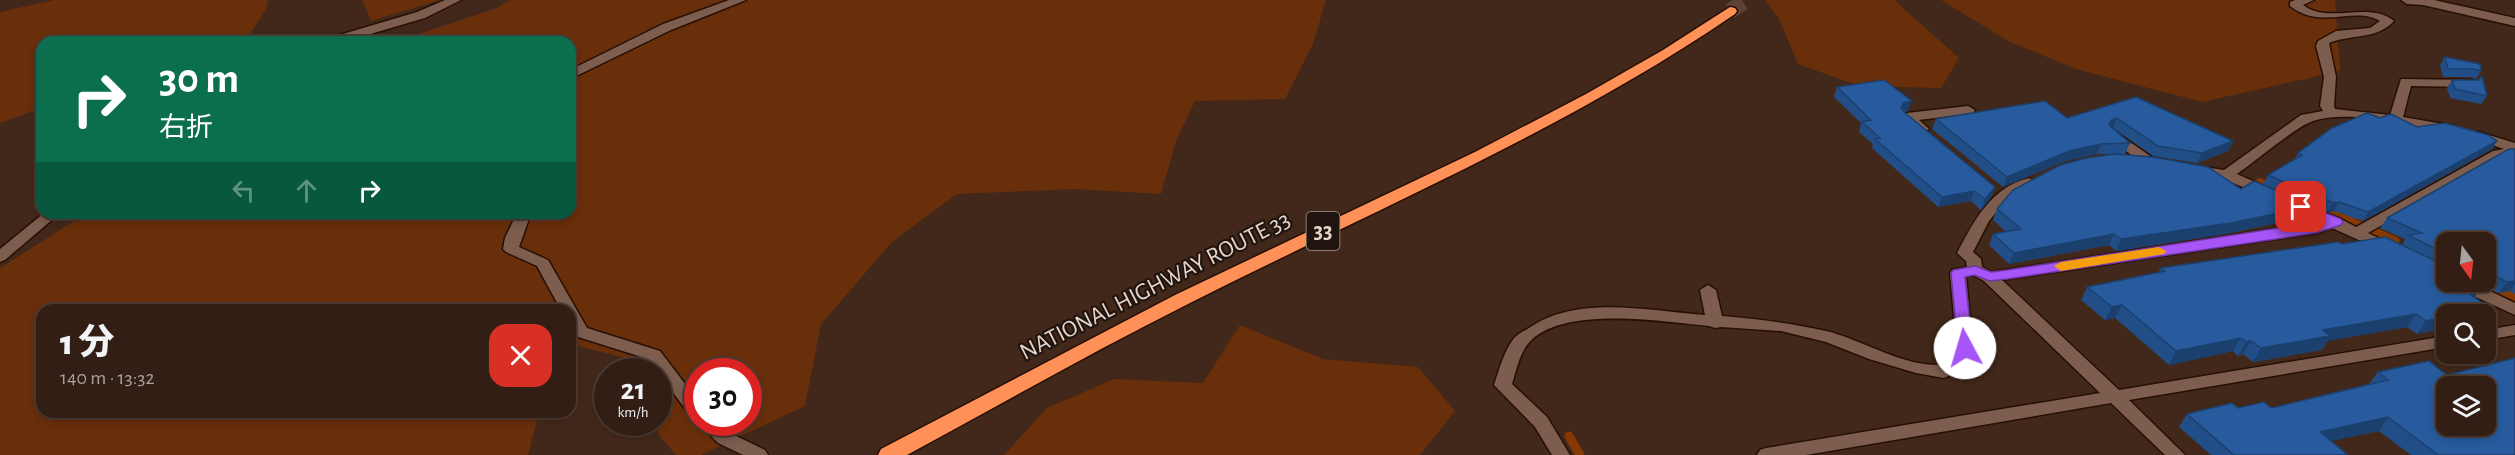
<!DOCTYPE html>
<html lang="ja">
<meta charset="utf-8">
<style>
:root{--surface:#321e14;--page:#3d2b22;--text:#f1f3f6;--muted:#a8a2a0;--line:#4d3c34}
body{margin:0;font-family:"Alegreya Sans","Noto Sans JP",sans-serif;background:var(--page);color:var(--text);height:100vh;display:flex;flex-direction:column;font-size:22px;white-space:nowrap}
*{box-sizing:border-box;margin:0}
p{font-size:20px;color:var(--muted)}
.icon{flex:none;width:33px;height:33px;fill:none;stroke:currentColor;stroke-width:2;stroke-linecap:round;stroke-linejoin:round}
.map{position:relative;flex:1;overflow:hidden}
.side{position:absolute;left:36px;top:304px;width:540px;height:114px;display:flex;flex-direction:column;background:var(--surface);border-radius:18px;box-shadow:0 3px 9px #0003,0 0 0 2px var(--line)}
.side>*{flex:none}
.banner{position:absolute;left:36px;top:36px;width:540px;height:183px;border-radius:18px;box-shadow:0 3px 9px #0003,0 0 0 2px var(--line);background:#0b6e4f;color:#fff;overflow:hidden}
.needle{width:39px;rotate:165deg}
.controls{position:absolute;left:2436px;top:232px;display:grid;gap:12px}
.controls a{display:grid;place-items:center;width:60px;height:60px;border-radius:12px;background:var(--surface);box-shadow:0 3px 9px #0003,0 0 0 2px var(--line);font-size:30px}
.speed{position:absolute;left:594px;top:358px;display:flex;gap:12px;font-size:30px;font-weight:700;text-align:center}
.speed>*{display:grid;place-content:center;width:78px;height:78px;border-radius:50%;background:var(--surface);box-shadow:0 3px 9px #0003,0 0 0 2px var(--line);line-height:1}
.speed small{font-size:15px;font-weight:400}
.speed .limit{border:9px solid #d22;background:#fff;color:#111}
.pin{position:absolute;display:grid;place-items:center;width:51px;height:51px;color:#fff;margin:-26px;border-radius:12px;box-shadow:0 3px 9px #0006}
.me{position:absolute;width:66px;margin:-33px;rotate:354deg;stroke-linejoin:round;filter:drop-shadow(0 0 4px #0008)}
.turn{display:flex;align-items:center;gap:21px;height:126px;padding:0 24px;font-size:27px}
.turn .icon{width:78px;height:78px;stroke-width:2.5}
.turn b{display:block;font-size:42px;line-height:51px}
.lanes{display:flex;align-items:center;height:57px;padding:0 24px;background:#0003;justify-content:center;gap:30px;direction:ltr}
.lanes .off{opacity:.35}
.round{display:grid;place-items:center;flex:none;width:63px;height:63px;border-radius:18px;background:var(--page)}
.headline{display:flex;align-items:center;justify-content:space-between;height:102px;padding:0 24px}
h1{font-size:36px;font-weight:800;line-height:45px}
.map>svg:first-child{display:block}
</style>
<div class="map">
<svg width="2515" height="455" viewBox="0 0 2515 455">
<rect width="100%" height="100%" fill="#42281a"/>
<path fill="#692e0a" fill-rule="evenodd" d="M54 0H268L266 9 245 42H42V108L0 123V12Z
M362 0H440L371 21Z
M510 0H1326L1313 44 1285 99 1195 101 1176 141 1161 194 1074 189 957 194 893 241 821 324 805 406 701 455H676L659 435 655 423H658V372H638L633 360 570 344V310H42V412L539 413 528 455H0V268L87 213H570V42H395L497 8ZM698 372H748V423H698Z
M1765 0H1894L1959 58 1941 88 1859 86 1798 64 1779 19Z
M1941 0H2335L2340 71 2202 102 2076 69 2010 42Z
M1240 325 1323 359 1418 367 1455 411 1420 455H1004L1047 408 1114 379 1203 383Z"/>
<g fill="none" stroke-linecap="round" stroke-linejoin="round">
<path stroke="#873903" stroke-width="8" d="M2260 182 2274 188"/>
<path stroke="#873903" stroke-width="9" d="M2319 208 2395 241
M2481 282 2515 298
M1569 436 1580 455"/>
<path stroke="#5b4235" stroke-width="16" stroke-dasharray="16 8" stroke-linecap="butt" d="M1730 11 1747 0"/>
<defs>
<path id="minor" d="M445 0H461L425 18 343 42H324L326 39 417 12Z
M729 0H746L671 30 570 79V70L663 24Z
M2295 0H2314L2303 5C2329 25 2369 0 2394 21 2377 40 2351 34 2329 43L2336 77 2334 106 2335 109 2390 115 2401 79 2474 80 2475 83 2474 86 2469 87 2411 86 2403 117 2455 126 2457 129 2455 132 2450 133C2410 126 2351 109 2313 121 2297 126 2253 163 2237 174L2273 190 2275 193 2268 197 2223 179 2192 173 2190 170 2197 166 2224 170 2301 115 2323 111 2320 106 2324 77 2316 46 2318 41 2336 31 2370 28 2380 21C2354 5 2322 31 2290 6V2Z
M2401 0H2434L2515 18V26L2423 5 2407 4Z
M1968 106 1975 110 1973 113 1919 120 1929 129 1922 133 1917 132 1900 117 1907 113Z
M2113 130 2153 158 2155 161 2153 164H2143L2108 137 2106 134 2108 131Z
M2479 132 2515 143V155L2502 157 2368 233 2393 245 2396 248 2393 251H2383L2332 228 2316 233 2002 280 2119 390 2446 336V347L2129 400 2185 455H2165L2111 403 1806 455H1757L1760 450 1766 448 2100 393 1984 281 1973 275 1966 276 1973 348 1966 368 1944 378 1916 373 1869 359 1826 342 1781 331 1721 327 1715 328 1709 326C1663 322 1559 304 1527 345 1519 356 1516 371 1512 384L1547 417 1570 455H1552L1535 427 1494 385C1499 370 1504 351 1514 338 1518 334 1524 331 1529 328 1578 294 1650 311 1705 315L1700 290 1708 285 1716 290 1722 316C1757 319 1791 323 1826 331 1860 338 1920 377 1953 361L1957 348 1950 273 1952 270 1967 267 1966 261 1957 253C1974 221 1991 187 2029 178L2036 182 2007 199 1989 221 1973 252 1981 259 1982 267 1992 272 2320 222 2288 207 2286 204 2293 200 2341 219 2356 227 2493 151 2504 149 2474 139 2472 136 2474 133Z
M44 213H60L5 260 0 262V249Z
M517 213H531L519 247 548 260 587 328 660 351 698 401V420L692 418 648 359 575 336 570 327V310H561L537 266 506 252 503 249 505 238Z
M2450 282H2471L2515 303V315L2452 286Z
M2515 325V335L2486 340V330Z
M698 423H718L730 433 765 450 768 455H743L718 443Z"/>
<path id="highway" d="M1730 7 1735 8 1737 11 1735 14C1564 131 1374 210 1190 303 1094 351 1001 404 907 455H878L881 449 1175 295 1475 152 1586 94 1663 50Z"/>
</defs>
<use href="#minor" stroke="#280f04" stroke-width="3"/>
<use href="#highway" stroke="#280f04" stroke-width="3"/>
<use href="#minor" fill="#7c5d4e" fill-rule="evenodd"/>
<use href="#highway" fill="#ff9158" fill-rule="evenodd"/>
</g>
<path fill="#224e87" fill-rule="evenodd" d="M2445 57 2481 71 2476 79 2469 77H2443L2440 65Z
M2452 80 2487 96 2481 104 2450 98 2447 88Z
M1837 87 1908 111 1904 112 1995 187 1991 197 1981 210 1971 201 1938 207 1872 148 1873 144 1859 132 1861 123 1834 97Z
M2136 97 2233 141 2228 151 2197 163 2153 156 2113 128H2112L2130 143 2125 154H2116L2241 189 2312 206 2306 217 2225 234 2116 251 2109 245 2009 264 1989 245 1993 234 2006 232 1993 220 1997 209 2114 154H2097L2065 161 2003 187 1932 129 1936 119 2067 118Z
M2380 118 2417 127 2497 141 2492 149 2363 221 2334 211 2328 212 2263 184 2268 175 2295 159 2298 153Z
M2515 149V294L2510 291 2499 293 2483 285 2474 297 2488 307 2483 315H2446L2417 334 2407 327 2327 341 2322 350 2253 362 2243 354 2238 356 2233 351 2169 365 2115 318 2105 320 2081 300 2087 287 2158 273 2161 268 2342 244 2402 245 2405 239 2380 228 2387 218ZM2446 243H2486V282H2446Z
M2378 372 2515 455H2411L2379 431 2331 441 2348 455H2211L2179 427 2187 414 2238 408H2271L2369 384Z"/>
<path fill="#1b406e" d="M1912 101 1908 111 1900 113 1903 103Z
M2117 118 2113 128 2106 130 2111 120Z
M2233 141 2228 151 2197 163 2202 153Z
M2497 141 2492 149 2363 221 2368 212Z
M2101 144 2097 154 2065 161 2003 187 2007 177 2069 151Z
M1995 187 1991 197 1981 210 1985 199Z
M1974 191 1971 201 1938 207 1942 197Z
M2339 202 2334 211 2328 212 2333 203Z
M2312 206 2306 217 2225 234 2116 251 2121 239Z
M2114 234 2109 245 2009 264 2014 253Z
M2515 281V283L2510 291 2499 293 2507 282Z
M2483 285 2474 298 2463 289Z
M2122 305 2115 318 2105 320 2112 307Z
M2488 307 2483 315H2452Z
M2416 314 2407 327 2327 341 2322 350 2253 362 2261 348 2323 330Z
M2446 316V328L2417 334 2426 321Z
M2241 338 2233 351 2169 365 2176 351Z
M2251 341 2243 354 2238 356 2246 342Z
M2388 417 2379 431 2311 445 2320 432Z"/>
<path fill="#275b9d" stroke="#1b406e" stroke-width="1.5" fill-rule="evenodd" d="M2445 57 2480 64 2481 71 2474 69H2448Z
M2482 76 2487 96 2455 89 2452 80H2479Z
M1884 80 1912 101 1903 103 1901 108 1904 112 1995 187 1985 199 1974 191 1942 197 1875 139 1880 138 1862 122 1871 120 1837 87Z
M2136 97 2233 141 2202 153 2158 146 2117 118 2111 120 2109 125 2130 143 2101 144 2069 151 2007 177 1936 119 2045 101 2067 118Z
M2367 113 2380 118 2391 114 2417 127 2445 123 2488 135 2497 141 2368 212 2339 202 2333 203 2268 175 2302 155 2298 153 2332 128Z
M2509 149H2515V281L2507 282 2486 272V243H2446V254L2408 235 2422 233 2387 218Z
M2115 154 2153 157 2208 167 2241 189 2254 181 2312 206 2231 223 2121 239 2114 234 2014 253 1993 234 2021 229 1997 209 2013 190 2060 165 2087 158Z
M2385 237 2446 266V282H2476L2483 285 2463 289 2488 307 2452 315H2446V316L2426 321 2416 314 2323 330 2330 336 2261 348 2251 341 2246 342 2241 338 2176 351 2122 305 2112 307 2087 287 2165 271 2161 268 2338 242 2342 244Z
M2515 358V455H2438L2388 417 2320 432 2348 455H2234L2187 414 2232 403 2238 408 2264 402 2271 408 2388 380 2378 372 2429 361 2447 375ZM2446 387H2486V426H2446Z"/>
<path fill="#a855f7" stroke="#6d37a1" stroke-width="1.5" d="M2301 203 2341 219 2343 222 2341 225 2316 233 2007 279 1990 281 1974 275 1965 277 1973 348 1965 354 1958 348 1951 273 1953 270 1975 266 1991 272 2007 270 2323 221 2296 210 2294 207 2296 204Z"/>
<path fill="#f59e0b" d="M2159 247 2166 251 2164 254 2061 271 2054 266 2061 262Z"/>
<g text-anchor="middle" dominant-baseline="central" stroke-width="4.5" stroke-linejoin="round" paint-order="stroke">
<rect fill="#20140e" stroke="#ab9a93" stroke-width="1.5" x="1306.5" y="212" width="33" height="38" rx="4.5"/>
<g font-size="22" font-weight="bold" fill="#e6d4cc">
<text x="1323" y="231">33</text>
</g>
<g font-size="24" fill="#e6d4cc" stroke="#20140e">
<text transform="translate(1155 286) rotate(-27)">NATIONAL HIGHWAY ROUTE 33</text>
</g>
</g>
</svg>
<div class="controls">
<a><svg class="needle" viewBox="-14 -14 28 28"><path d="M0-13l5 13h-10z" fill="#e53935"/><path d="M0 13l5-13h-10z" fill="#a8a2a0"/></svg></a>
<a><svg class="icon" aria-label="search" viewBox="0 0 24 24"><circle cx="10" cy="10" r="6"/><path d="M15 15l6 6"/></svg></a>
<a><svg class="icon" aria-label="layers" viewBox="0 0 24 24"><path d="M12 4l9 5-9 5-9-5zM3 14l9 5 9-5"/></svg></a>
</div>
<div class="speed"><div>21<small>km/h</small></div><div class="limit">30</div></div>
<div class="pin" style="left:2301px;top:207px;background:#d93025"><svg class="icon" aria-label="arrive" viewBox="0 0 24 24"><path d="M6 21V4h12l-3 4 3 4H6"/></svg></div>
<svg class="me" style="left:1965px;top:348px" viewBox="-20 -20 40 40"><circle r="19" fill="#fff"/><path d="M0-13L10 11 0 6-10 11z" fill="#a855f7"/></svg>
<div class="banner">
<div class="turn"><svg class="icon" aria-label="right" viewBox="0 0 24 24"><path d="M7 20v-9h11M14 6l5 5-5 5"/></svg><div><b>30 m</b>右折</div></div>
<div class="lanes"><svg class="icon off" aria-label="left" viewBox="0 0 24 24"><path d="M17 20v-9H6M10 6l-5 5 5 5"/></svg><svg class="icon off" aria-label="ahead" viewBox="0 0 24 24"><path d="M12 20V5M6 11l6-6 6 6"/></svg><svg class="icon" aria-label="right" viewBox="0 0 24 24"><path d="M7 20v-9h11M14 6l5 5-5 5"/></svg></div>
</div>
<section class="side">
<div class="headline"><div><h1>1 分</h1><p>140 m · 13:32</p></div><a class="round" style="background:#d93025;color:#fff"><svg class="icon" aria-label="close" viewBox="0 0 24 24"><path d="M6 6l12 12M18 6L6 18"/></svg></a></div>
</section>
</div>
